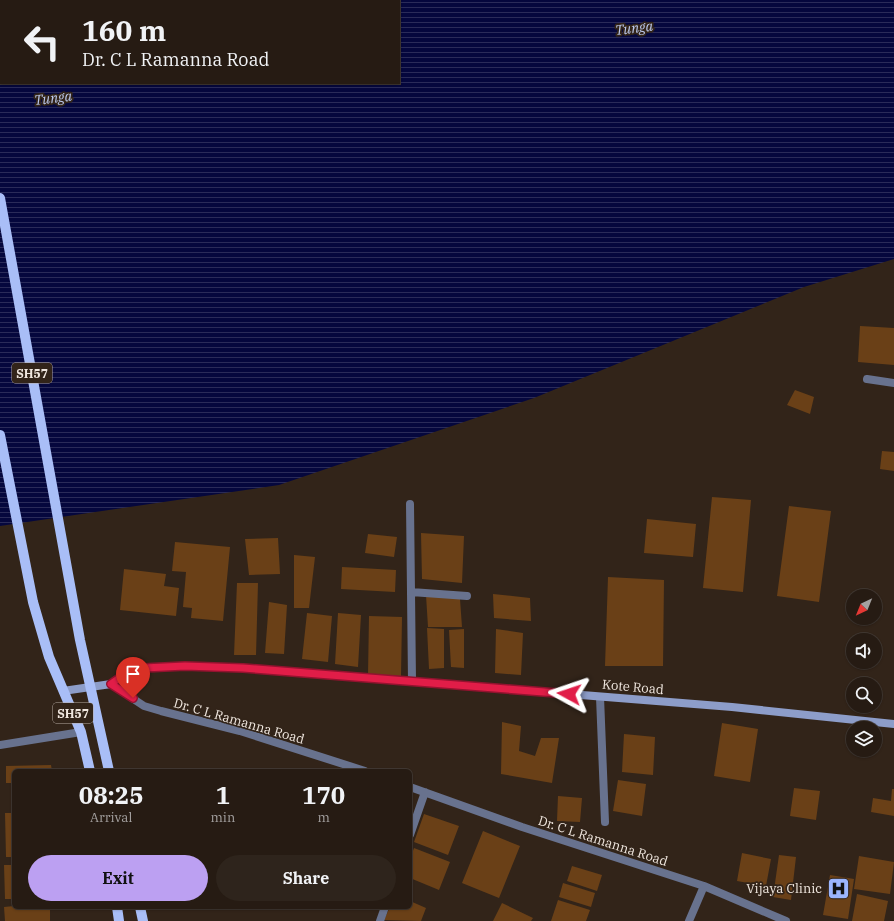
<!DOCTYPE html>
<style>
:root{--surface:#261b13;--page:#2e241c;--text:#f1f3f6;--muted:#a4a1a0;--line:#423933;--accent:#bca0f2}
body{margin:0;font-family:"IBM Plex Serif",serif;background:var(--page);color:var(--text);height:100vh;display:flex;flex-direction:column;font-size:15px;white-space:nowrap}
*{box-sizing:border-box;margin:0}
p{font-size:13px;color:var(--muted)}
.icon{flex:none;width:22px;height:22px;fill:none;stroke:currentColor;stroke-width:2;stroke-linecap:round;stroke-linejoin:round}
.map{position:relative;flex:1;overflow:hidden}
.sheet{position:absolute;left:12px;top:769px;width:400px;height:140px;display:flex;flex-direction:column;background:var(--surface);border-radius:6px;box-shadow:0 1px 3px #0004,0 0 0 1px var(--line)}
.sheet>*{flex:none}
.top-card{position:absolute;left:0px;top:0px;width:400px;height:84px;box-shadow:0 1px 3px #0004,0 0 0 1px var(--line);background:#261b13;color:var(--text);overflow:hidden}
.needle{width:26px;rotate:223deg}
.tools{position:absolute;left:846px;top:589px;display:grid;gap:8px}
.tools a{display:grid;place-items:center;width:36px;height:36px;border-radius:50%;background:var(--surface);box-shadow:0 1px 3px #0004,0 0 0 1px var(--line);font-size:20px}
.pin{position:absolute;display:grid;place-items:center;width:34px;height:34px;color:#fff;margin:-41px -17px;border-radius:50% 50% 50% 0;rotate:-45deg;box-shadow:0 0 4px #0007}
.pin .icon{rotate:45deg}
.me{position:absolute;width:44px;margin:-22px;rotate:275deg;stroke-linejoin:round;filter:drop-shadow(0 0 3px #0008)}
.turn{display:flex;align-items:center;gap:14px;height:84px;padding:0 16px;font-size:18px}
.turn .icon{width:52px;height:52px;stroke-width:2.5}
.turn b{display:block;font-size:28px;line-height:34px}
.eta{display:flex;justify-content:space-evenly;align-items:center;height:68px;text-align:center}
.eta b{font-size:24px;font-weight:800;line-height:28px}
.primary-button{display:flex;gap:8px;margin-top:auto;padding:8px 16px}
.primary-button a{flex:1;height:46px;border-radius:24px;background:var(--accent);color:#111;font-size:16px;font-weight:800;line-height:46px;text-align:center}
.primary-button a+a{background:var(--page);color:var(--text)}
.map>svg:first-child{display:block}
</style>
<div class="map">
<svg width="894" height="921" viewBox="0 0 894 921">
<defs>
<pattern id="water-rules" width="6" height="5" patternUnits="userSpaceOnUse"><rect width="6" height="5" fill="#05073d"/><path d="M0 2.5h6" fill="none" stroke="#2a2b59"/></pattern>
</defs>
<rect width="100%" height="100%" fill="#322419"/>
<path fill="url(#water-rules)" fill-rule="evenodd" d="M0 0H894V259L804 287 534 398 279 485 0 526ZM1 1H399V83H1Z"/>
<path fill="#6a4017" d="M860 326 894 328V365L858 362Z
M795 390 814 397 810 414 787 405Z
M882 451 894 452V471L880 469Z
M712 497 751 500 743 592 703 588Z
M789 506 831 511 819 602 777 596Z
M647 519 696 524 693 557 644 553Z
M421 533 464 536 462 583 422 579Z
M368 534 397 537 394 557 365 553Z
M278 538 280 574 249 575 245 539Z
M175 542 230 547 223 621 191 618 192 608 183 607 186 572 172 571Z
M294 555 315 557 309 608H294Z
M342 567 396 570 395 592 341 589Z
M124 569 166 574 164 586 179 588 176 616 120 610Z
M608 577 664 580 663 666H605Z
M237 583H258L256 655H234Z
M493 594 530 598 531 621 494 618Z
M426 595 460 599 462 627H428Z
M269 602 287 605 284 654 265 653Z
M307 613 332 616 328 662 302 659Z
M338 613 361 615 358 667 335 664Z
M369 616 402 617 401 676 368 675Z
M427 628 444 629V668L429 669Z
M464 629V668L451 667 449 630Z
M496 629 523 633 521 675 495 673Z
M502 722 521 726 519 751 535 756 541 738H559L552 783 501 774Z
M722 723 758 729 750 782 714 776Z
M624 734 655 737 653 775 622 772Z
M51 765 52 771H14V783H6V766Z
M618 780 646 784 642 816 613 811Z
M794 788 820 791 816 820 790 816Z
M892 789H894V816L871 812 873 798 891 801Z
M558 796 582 798 580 822 557 821Z
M5 813H14V857H6Z
M424 814 459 826 448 855 414 842Z
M483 831 520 846 499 898 462 883Z
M414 848 450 862 439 890 410 878V859Z
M742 853 771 859 766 886 737 881Z
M779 855 796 857 791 900 773 897Z
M859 856 894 862 890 894 854 889Z
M4 865H14V899H5Z
M572 866 602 875 597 891 567 881Z
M830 875 854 879 848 919 823 915Z
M563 883 595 893 591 907 559 897Z
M857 894 888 901 884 921H852Z
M558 900 590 910 586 921H551Z
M410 901 426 908 421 921 384 920 390 907H410Z
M502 903 533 918 531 921H493Z
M14 906 50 907V921H5L4 907Z"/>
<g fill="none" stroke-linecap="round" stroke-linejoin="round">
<path stroke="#68728e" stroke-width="8" d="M867 379 894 383
M600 697 605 822"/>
<path stroke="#68728e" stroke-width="8" d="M410 504 412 681
M411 592 467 596
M111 684 144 706 161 711 240 731 365 771
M0 745 81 732
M410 787 522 827 704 886 786 921
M410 835 425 792
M380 921 385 907
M689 921 704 886"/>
<path stroke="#8d9dc9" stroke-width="8" d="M63 691 111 684 125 674 144 668 185 666 243 668 732 707 894 724"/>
<path stroke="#a9bef7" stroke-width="10" d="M0 198 80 640 109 771
M0 435 33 602 49 657 81 732 90 771
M117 907 119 921
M140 907 143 921"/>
</g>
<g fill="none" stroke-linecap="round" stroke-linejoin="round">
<defs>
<path id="route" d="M133 698 111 684 125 674 144 668 185 666 243 668 569 694"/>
</defs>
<use href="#route" stroke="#92132f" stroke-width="10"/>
<use href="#route" stroke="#e11d48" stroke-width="7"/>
</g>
<defs>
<symbol id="hospital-square" viewBox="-11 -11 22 22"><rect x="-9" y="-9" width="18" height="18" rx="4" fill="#9bb5fd" stroke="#322419"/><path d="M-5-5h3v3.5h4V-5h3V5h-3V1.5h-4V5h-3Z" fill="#111"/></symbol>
</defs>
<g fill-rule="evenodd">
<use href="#hospital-square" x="826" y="876" width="25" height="25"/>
</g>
<g text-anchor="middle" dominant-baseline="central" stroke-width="3.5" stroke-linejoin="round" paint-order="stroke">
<g fill="#322419" stroke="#b7aca4" stroke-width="1">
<rect x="12" y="363" width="40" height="20" rx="3"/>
<rect x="53" y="703" width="40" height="20" rx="3"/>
</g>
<g font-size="12" font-weight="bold" fill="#f0e7df">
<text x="32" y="373">SH57</text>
<text x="73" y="713">SH57</text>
</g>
<g font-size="13" fill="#f0e7df" stroke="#322419">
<text transform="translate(633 687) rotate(5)">Kote Road</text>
<text transform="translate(239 721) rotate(16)">Dr. C L Ramanna Road</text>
<text transform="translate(603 841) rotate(18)">Dr. C L Ramanna Road</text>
</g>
<g font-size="13" fill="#f0e7df" stroke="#322419" text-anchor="end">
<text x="822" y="888">Vijaya Clinic</text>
</g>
<g font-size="14" font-style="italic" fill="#becbef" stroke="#322419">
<text transform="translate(634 28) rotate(-7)">Tunga</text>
<text transform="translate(53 98) rotate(-7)">Tunga</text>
</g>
</g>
</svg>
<div class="tools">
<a><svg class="needle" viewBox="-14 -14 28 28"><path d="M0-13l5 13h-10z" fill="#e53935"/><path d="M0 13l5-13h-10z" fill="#a4a1a0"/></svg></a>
<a><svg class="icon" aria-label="sound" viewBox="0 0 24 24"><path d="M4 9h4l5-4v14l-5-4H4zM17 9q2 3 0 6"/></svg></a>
<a><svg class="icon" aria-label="search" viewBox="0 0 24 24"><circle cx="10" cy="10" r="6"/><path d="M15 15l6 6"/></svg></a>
<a><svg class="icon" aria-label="layers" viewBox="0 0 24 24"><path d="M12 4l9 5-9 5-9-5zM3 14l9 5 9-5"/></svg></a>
</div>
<div class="pin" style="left:133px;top:698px;background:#d93025"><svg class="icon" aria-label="arrive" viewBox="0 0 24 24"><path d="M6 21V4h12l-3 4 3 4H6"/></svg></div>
<svg class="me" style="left:569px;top:694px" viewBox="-20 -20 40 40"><path d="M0-17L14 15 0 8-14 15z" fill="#e11d48" stroke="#fff" stroke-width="4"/></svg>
<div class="top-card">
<div class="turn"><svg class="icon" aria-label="left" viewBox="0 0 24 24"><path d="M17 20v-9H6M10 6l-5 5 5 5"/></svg><div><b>160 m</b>Dr. C L Ramanna Road</div></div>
</div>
<section class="sheet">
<div class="eta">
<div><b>08:25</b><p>Arrival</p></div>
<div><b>1</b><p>min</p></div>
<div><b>170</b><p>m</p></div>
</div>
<div class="primary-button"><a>Exit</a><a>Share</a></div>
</section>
</div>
